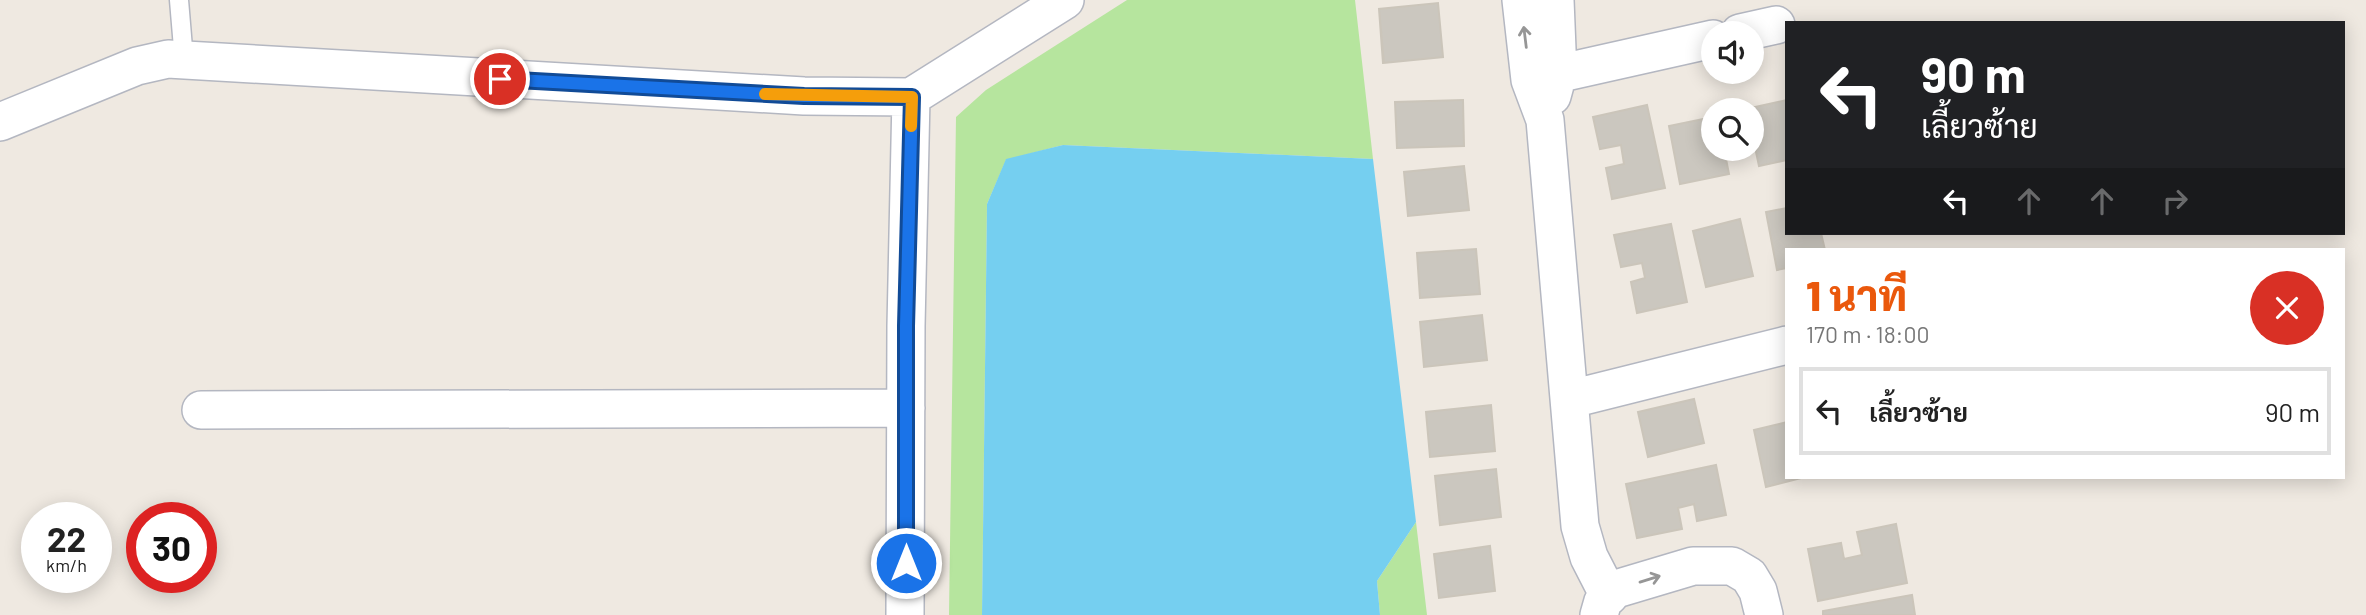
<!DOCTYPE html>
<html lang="th">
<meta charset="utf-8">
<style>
:root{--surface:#fff;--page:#f6f6f6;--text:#222;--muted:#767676;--line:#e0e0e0;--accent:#ea580c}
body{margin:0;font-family:Barlow,Sarabun,sans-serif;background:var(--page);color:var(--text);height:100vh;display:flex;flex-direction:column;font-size:26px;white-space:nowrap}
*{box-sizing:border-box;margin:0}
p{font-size:23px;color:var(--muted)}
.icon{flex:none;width:38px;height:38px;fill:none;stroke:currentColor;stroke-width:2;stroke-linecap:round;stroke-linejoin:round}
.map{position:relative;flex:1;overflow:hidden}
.panel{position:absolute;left:1785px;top:248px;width:560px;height:231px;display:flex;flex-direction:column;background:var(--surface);border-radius:0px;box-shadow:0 4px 18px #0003}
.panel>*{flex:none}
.banner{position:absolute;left:1785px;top:21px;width:560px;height:214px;border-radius:0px;box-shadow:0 4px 18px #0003;background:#202124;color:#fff;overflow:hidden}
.tools{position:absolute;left:1701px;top:21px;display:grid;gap:14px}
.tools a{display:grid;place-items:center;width:63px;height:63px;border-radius:50%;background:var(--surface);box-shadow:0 4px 18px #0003;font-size:35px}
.speed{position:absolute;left:21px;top:502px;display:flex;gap:14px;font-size:35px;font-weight:700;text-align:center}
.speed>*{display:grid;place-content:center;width:91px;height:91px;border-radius:50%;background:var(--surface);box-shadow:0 4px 18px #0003;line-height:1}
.speed small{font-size:18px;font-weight:400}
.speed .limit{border:10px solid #d22;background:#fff;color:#111}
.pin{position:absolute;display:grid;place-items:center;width:60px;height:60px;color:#fff;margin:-30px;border:4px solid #fff;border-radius:50%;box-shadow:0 2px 7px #0007}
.me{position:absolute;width:77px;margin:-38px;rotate:0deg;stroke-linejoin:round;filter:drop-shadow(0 0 5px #0008)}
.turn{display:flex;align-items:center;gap:24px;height:147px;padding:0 21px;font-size:32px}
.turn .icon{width:91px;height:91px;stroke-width:2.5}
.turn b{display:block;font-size:49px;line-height:60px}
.lanes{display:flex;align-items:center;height:66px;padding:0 21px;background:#0003;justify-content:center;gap:35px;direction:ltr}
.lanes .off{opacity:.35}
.round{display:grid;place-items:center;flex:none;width:74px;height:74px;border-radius:37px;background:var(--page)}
.head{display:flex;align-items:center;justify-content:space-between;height:119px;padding:0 21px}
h1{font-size:42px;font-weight:800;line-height:52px;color:var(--accent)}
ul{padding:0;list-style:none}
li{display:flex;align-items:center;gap:21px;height:88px;margin:0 14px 10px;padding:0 7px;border:4px solid var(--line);border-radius:0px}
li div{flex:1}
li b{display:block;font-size:26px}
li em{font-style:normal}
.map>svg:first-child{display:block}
</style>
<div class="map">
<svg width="2366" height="615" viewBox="0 0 2366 615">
<rect width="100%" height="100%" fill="#efe9e1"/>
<path fill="#b6e59e" d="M1127 0H1355L1373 159 1063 145 1006 160 987 204 982 615H949L956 117 986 90Z
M1416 522 1427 615H1380L1377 581Z"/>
<path fill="#75cff0" d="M1063 145 1373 159 1416 522 1377 581 1380 615H982L987 204 1006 159Z"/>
<path fill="#cbc7bf" stroke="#cbc5ba" stroke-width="2" d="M1438 3 1443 57 1384 63 1379 9Z
M1438 3 1443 57 1383 63 1379 9Z
M1463 100 1464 146 1397 148 1395 102Z
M1787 100V160L1759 166 1752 133V110L1746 109Z
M1787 100V160L1759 166 1752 133V110L1746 109Z
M1647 105 1665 188 1612 199 1606 168 1624 164 1621 145 1600 149 1593 117Z
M1647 105 1665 188 1612 199 1606 168 1624 164 1621 145 1600 149 1593 117Z
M1713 117V149H1724L1729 174 1680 184 1669 126Z
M1713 117V149H1724L1729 174 1680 184 1669 126Z
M1464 166 1469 210 1408 216 1404 172Z
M1787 208V233H1821L1825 250H1787V268L1777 270 1766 212Z
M1787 208V233H1821L1825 250H1787V268L1777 270 1766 212Z
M1740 219 1753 276 1706 287 1693 231Z
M1671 224 1687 302 1637 313 1631 282 1645 278 1642 263 1621 267 1614 235Z
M1476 249 1480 294 1420 298 1417 253Z
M1482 315 1487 360 1424 367 1420 322Z
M1694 399 1704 443 1648 457 1638 412Z
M1491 405 1495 451 1430 457 1426 412Z
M1787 422V478H1801L1766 487 1754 430Z
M1716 465 1726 515 1697 521 1694 504 1678 508 1682 529 1637 538 1626 484Z
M1496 469 1501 517 1440 525 1435 476Z
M1896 524 1907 583 1818 601 1808 549 1841 543 1844 559 1862 555 1857 532Z
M1490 546 1495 591 1439 598 1434 554Z
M1912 595 1915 615H1823V611Z"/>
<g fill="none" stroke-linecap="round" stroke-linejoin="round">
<defs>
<path id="service" d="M179 0 184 60"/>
<path id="minor" d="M1521 0 1530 80 1545 120 1580 526 1589 557 1609 596
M1740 33 1776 25
M1530 80 1713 39
M1552 96 1558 74 1555 0
M0 122 137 66 168 59 804 96 911 97
M1571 399 1787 345
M201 410 906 408
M905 615 906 326 911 97 1065 0
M1599 615 1603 601 1616 589 1693 566H1732L1749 576 1758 591 1764 615"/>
</defs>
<use href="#service" stroke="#b4b7c1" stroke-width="21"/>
<use href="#minor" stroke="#b4b7c1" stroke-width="40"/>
<use href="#service" stroke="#fff" stroke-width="18"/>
<use href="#minor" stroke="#fff" stroke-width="37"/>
</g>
<defs><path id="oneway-shaft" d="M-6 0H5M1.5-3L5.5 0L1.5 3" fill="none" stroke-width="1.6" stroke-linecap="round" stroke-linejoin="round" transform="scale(1.75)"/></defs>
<g stroke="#969696">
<use href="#oneway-shaft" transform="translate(1525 37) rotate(-97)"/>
<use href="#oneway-shaft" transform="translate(1650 579) rotate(-17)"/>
</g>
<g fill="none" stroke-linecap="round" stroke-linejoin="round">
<defs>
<path id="route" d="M500 79 804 96 912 97 906 326V563"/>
</defs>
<use href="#route" stroke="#114b97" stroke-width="18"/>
<use href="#route" stroke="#1a73e8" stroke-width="12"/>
<path stroke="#f59e0b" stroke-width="12" d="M765 94 912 97 911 126"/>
</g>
</svg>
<div class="tools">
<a><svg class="icon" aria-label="sound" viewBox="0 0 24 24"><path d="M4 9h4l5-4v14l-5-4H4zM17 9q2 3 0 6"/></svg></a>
<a><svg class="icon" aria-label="search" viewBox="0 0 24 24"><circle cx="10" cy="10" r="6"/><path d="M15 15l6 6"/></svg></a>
</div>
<div class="speed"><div>22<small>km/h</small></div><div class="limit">30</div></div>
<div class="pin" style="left:500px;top:79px;background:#d93025"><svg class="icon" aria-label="arrive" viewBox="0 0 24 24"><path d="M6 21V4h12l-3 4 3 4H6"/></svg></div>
<svg class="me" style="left:906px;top:563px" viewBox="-20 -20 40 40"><circle r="17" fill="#1a73e8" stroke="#fff" stroke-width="3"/><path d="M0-11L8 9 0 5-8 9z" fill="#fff"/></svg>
<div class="banner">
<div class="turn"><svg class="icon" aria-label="left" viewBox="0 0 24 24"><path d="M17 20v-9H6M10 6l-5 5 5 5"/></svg><div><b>90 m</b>เลี้ยวซ้าย</div></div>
<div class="lanes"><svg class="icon" aria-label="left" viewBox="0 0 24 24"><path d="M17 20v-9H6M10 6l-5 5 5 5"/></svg><svg class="icon off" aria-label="ahead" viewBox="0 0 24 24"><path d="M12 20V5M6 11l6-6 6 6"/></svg><svg class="icon off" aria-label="ahead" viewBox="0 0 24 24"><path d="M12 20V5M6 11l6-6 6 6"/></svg><svg class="icon off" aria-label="right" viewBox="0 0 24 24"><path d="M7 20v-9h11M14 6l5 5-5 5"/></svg></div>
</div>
<section class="panel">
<div class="head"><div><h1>1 นาที</h1><p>170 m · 18:00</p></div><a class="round" style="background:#d93025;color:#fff"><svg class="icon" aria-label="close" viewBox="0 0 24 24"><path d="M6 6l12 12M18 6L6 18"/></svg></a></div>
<ul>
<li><svg class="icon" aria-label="left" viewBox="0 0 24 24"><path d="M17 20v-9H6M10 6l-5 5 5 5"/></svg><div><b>เลี้ยวซ้าย</b></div><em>90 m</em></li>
</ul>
</section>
</div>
